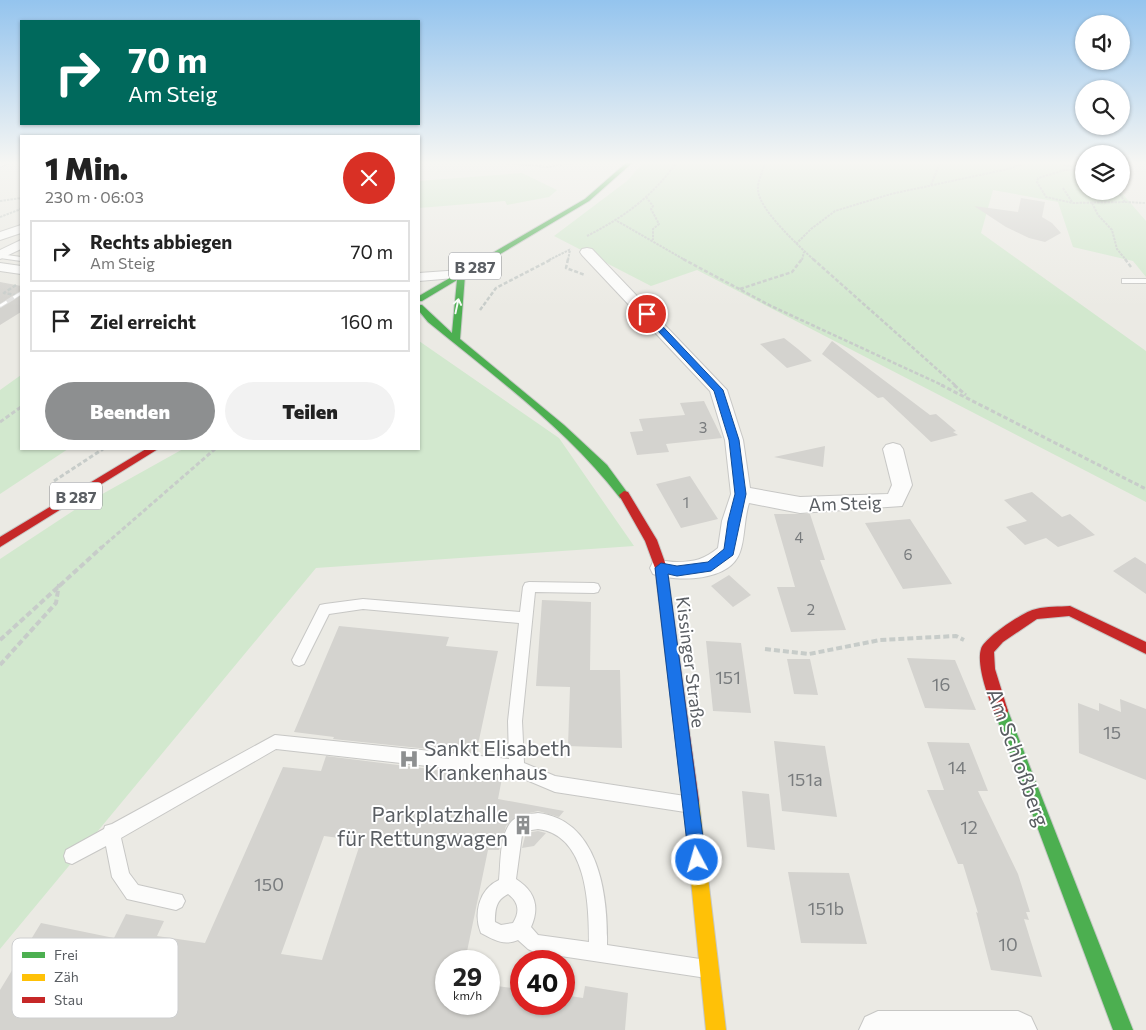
<!DOCTYPE html>
<html lang="de">
<meta charset="utf-8">
<style>
:root{--surface:#fff;--page:#f2f2f2;--text:#222;--muted:#767676;--line:#e0e0e0;--accent:#8d8f90}
body{margin:0;font-family:Commissioner,sans-serif;background:var(--page);color:var(--text);height:100vh;display:flex;flex-direction:column;font-size:19px;white-space:nowrap}
*{box-sizing:border-box;margin:0}
p{font-size:16px;color:var(--muted)}
.icon{flex:none;width:28px;height:28px;fill:none;stroke:currentColor;stroke-width:2;stroke-linecap:round;stroke-linejoin:round}
.map{position:relative;flex:1;overflow:hidden}
.side{position:absolute;left:20px;top:135px;width:400px;height:315px;display:flex;flex-direction:column;background:var(--surface);border-radius:0px;box-shadow:0 1px 4px #0004}
.side>*{flex:none}
.top-card{position:absolute;left:20px;top:20px;width:400px;height:105px;border-radius:0px;box-shadow:0 1px 4px #0004;background:#00695c;color:#fff;overflow:hidden}
.fabs{position:absolute;left:1075px;top:15px;display:grid;gap:10px}
.fabs a{display:grid;place-items:center;width:55px;height:55px;border-radius:50%;background:var(--surface);box-shadow:0 1px 4px #0004;font-size:25px}
.speed{position:absolute;left:435px;top:950px;display:flex;gap:10px;font-size:25px;font-weight:700;text-align:center}
.speed>*{display:grid;place-content:center;width:65px;height:65px;border-radius:50%;background:var(--surface);box-shadow:0 1px 4px #0004;line-height:1}
.speed small{font-size:12px;font-weight:400}
.speed .limit{border:8px solid #d22;background:#fff;color:#111}
.pin{position:absolute;display:grid;place-items:center;width:42px;height:42px;color:#fff;margin:-21px;border:2px solid #fff;border-radius:50%;box-shadow:0 1px 5px #0007}
.me{position:absolute;width:55px;margin:-28px;rotate:354deg;stroke-linejoin:round;filter:drop-shadow(0 0 4px #0008)}
.turn{display:flex;align-items:center;gap:18px;height:105px;padding:0 25px;font-size:22px}
.turn .icon{width:65px;height:65px;stroke-width:2.5}
.turn b{display:block;font-size:35px;line-height:42px}
.round{display:grid;place-items:center;flex:none;width:52px;height:52px;border-radius:26px;background:var(--page)}
.head{display:flex;align-items:center;justify-content:space-between;height:85px;padding:0 25px}
h1{font-size:30px;font-weight:800;line-height:38px}
.primary-button{display:flex;gap:10px;margin-top:auto;padding:10px 25px}
.primary-button a{flex:1;height:58px;border-radius:30px;background:var(--accent);color:#fff;font-size:20px;font-weight:800;line-height:58px;text-align:center}
.primary-button a+a{background:var(--page);color:var(--text)}
ul{padding:0;list-style:none}
li{display:flex;align-items:center;gap:15px;height:62px;margin:0 10px 8px;padding:0 15px;border:2px solid var(--line);border-radius:0px}
li div{flex:1}
li b{display:block;font-size:19px}
li em{font-style:normal}
.map>svg:first-child{display:block}
</style>
<div class="map">
<svg width="1146" height="1030" viewBox="0 0 1146 1030">
<rect width="100%" height="100%" fill="#ebeae4"/>
<path fill="#d2e8ce" d="M643 163H1084V191H1120L1146 221V277L1133 261 1073 247 1058 202 993 190 981 233 1146 351V502L697 270 651 286 554 236 627 181Z
M522 173 557 190 549 197 507 205 505 201 419 208V181Z
M419 341 559 438 634 546 316 568 0 949V559L79 507 183 449H419Z
M21 375V449H68L0 494V390Z"/>
<path fill="#d4d3cf" fill-rule="evenodd" d="M1021 198 1045 202 1042 217 1052 223 1061 233 1045 242 1029 238 1006 227 974 206 1018 212Z
M0 282 21 286V312L0 325Z
M784 338 798 349 812 361 787 368 760 344Z
M832 341 930 415 936 414 956 431 953 432 958 435 931 442 883 397 878 398 822 354Z
M704 401 722 438 666 444 669 452 637 455 630 432 643 431 639 419 685 415 680 403Z
M825 446 823 467 774 457Z
M690 476 718 519 681 528 656 484Z
M1032 492 1062 517 1070 514 1095 535 1058 547 1046 538 1025 545 1006 527 1027 521 1004 500Z
M774 514H810L825 560H820L846 630 791 632 777 587H795Z
M910 519 952 584 903 589 865 523Z
M1135 557 1146 564V594L1113 571Z
M729 575 751 595 733 607 711 586Z
M542 600 591 602 590 670H620L622 748 568 746 570 687 536 686Z
M339 626 449 637 446 646 498 651 476 754 333 739 334 737 294 732Z
M706 641 741 643 751 713 713 711Z
M907 658 955 660 976 710 925 708Z
M787 659H810L818 695 794 694Z
M1120 699 1146 709V780L1079 753 1078 703 1099 711V703L1121 712Z
M774 741 825 746 837 817 782 811Z
M927 742 969 743 988 791H978L1018 874 1030 912H1026L1029 920 1024 919 1042 977 991 970 976 912 978 913 963 864H958L927 790H944Z
M326 756 502 778 498 799 564 811 559 817 538 811 517 816 506 826 499 850H488L465 961H446V1004H489V985L521 989V1004H564V995L583 998 585 986 628 993 625 1030H0V990L41 923 114 938 126 914 164 921 157 936 205 943 283 767 321 771ZM324 836 361 841 322 960 281 954Z
M742 791 769 794 775 850 747 847Z
M538 831 546 833 534 846 522 848 526 833Z
M788 872 849 873 867 944 801 943Z"/>
<g fill="none" stroke-linecap="round" stroke-linejoin="round">
<defs>
<path id="lane" d="M0 254 21 257V261L0 258Z
M1122 279H1146V283H1122Z
M529 582 594 583 598 584 600 588 598 592 594 593 535 592 522 721 524 763 555 776 685 796 691 798 693 804 691 810 685 812 555 792 517 776 276 749 121 838 129 873 138 885 182 895 185 901 182 907 176 910 127 899 112 877 106 846 72 864 66 862 64 856 66 850 104 829 105 826 112 824 275 735 509 759 508 721 519 623 363 609 329 614 304 664 299 666 294 664 292 660 320 605 325 604 363 599 520 612 523 587 525 583Z
M538 813C599 820 608 895 607 945L700 959 707 961 709 968 707 975 700 977 534 952 528 949 518 940C504 946 494 940 481 933 473 914 479 889 499 880 501 863 499 835 512 821 518 815 530 814 538 813ZM538 829C587 835 589 904 589 942L538 935 531 927C540 907 535 891 516 879L522 835 525 831ZM508 894C519 902 520 912 513 923L501 925 495 922C495 909 496 900 508 894Z"/>
<path id="street" d="M0 163H8L0 167Z
M21 225V233L0 240V232Z
M21 240V249L0 259V250Z
M587 248 592 249 727 390 743 440 750 488 800 497 888 494 892 485 883 449 886 445 893 443 900 445 903 449 912 485 902 506 800 513 749 503C744 519 745 538 740 552 730 582 677 582 653 574L650 568 653 562C662 559 668 562 677 562 694 562 705 559 718 548L722 521 731 494 725 440 710 391 582 255 580 252 582 249Z
M0 263 21 266V274L0 271Z
M461 270 468 274 466 277 419 281V273Z
M878 1011H1018L1031 1017 1037 1030H859L865 1017Z"/>
<path id="fast" d="M626 163H632L589 201 465 275 460 339 564 425 607 465 629 495 624 499 620 498C567 429 495 377 428 322L419 311V305H422L452 333 457 280 422 301H419V296L585 199Z
M1001 704 1006 706 1008 711 1133 1030H1113L994 711 996 706Z"/>
<path id="slow" d="M691 793 697 795 699 801 726 1030H706L683 801 685 795Z"/>
<path id="jam" d="M146 449H158L0 547V537Z
M624 491 628 492 657 540 667 568 699 801 697 807 691 809 685 807 683 801 655 568 645 541 619 495Z
M1070 606 1146 642V654L1069 616 1037 619 1003 642 994 652 995 669 1008 711 1006 716 1001 718 996 716C989 701 976 665 981 649 984 638 1024 611 1036 609 1047 606 1059 607 1070 606Z"/>
</defs>
<use href="#lane" stroke="#c7c7c5" stroke-width="2"/>
<use href="#street" stroke="#c7c7c5" stroke-width="2"/>
<use href="#fast" stroke="#c7c8c6" stroke-width="2"/>
<use href="#slow" stroke="#c7c8c6" stroke-width="2"/>
<use href="#jam" stroke="#c7c8c6" stroke-width="2"/>
<path stroke="#c7ccc9" stroke-width="2" stroke-dasharray="2.5 1" stroke-linecap="butt" d="M504 163 548 167 572 163
M765 163C763 171 757 182 758 190 759 210 800 247 814 260
M1060 163 1076 169
M1084 163 1079 170H1084
M1079 170H1065L1038 178 1037 182 1046 197 1073 203 1125 202 1118 191
M931 185 940 163
M1063 188 1072 202
M646 197 653 206 651 209 659 224 653 229V240
M0 201 21 198
M1125 202 1145 203
M1092 203 1098 215 1112 230 1117 249 1126 260
M0 217 21 209
M617 221 685 260
M587 236C624 217 652 197 676 163
M796 244 811 229 835 211 891 194 1008 169 1025 163
M549 260 571 249
M568 260 570 250
M802 260 804 252"/>
<path stroke="#c7ccc9" stroke-width="2.5" stroke-dasharray="4 2" stroke-linecap="butt" d="M568 259 566 268 585 275
M683 259 771 306 944 386
M813 259 956 386
M1125 259 1131 267
M16 285 4 293 21 296
M740 289 792 272 802 259
M480 310 496 288 552 259"/>
<path stroke="#c7ccc9" stroke-width="3" stroke-dasharray="4.5 2.5" stroke-linecap="butt" d="M941 385 1146 489
M954 385 966 395
M0 422 21 407
M54 481 103 449
M101 548 215 449"/>
<path stroke="#c7ccc9" stroke-width="4" stroke-dasharray="6 3" stroke-linecap="butt" d="M0 640 102 547
M765 649 809 654 880 640 956 636 964 640
M0 665 56 603 59 584"/>
<use href="#lane" fill="#fcfcfb" fill-rule="evenodd"/>
<use href="#street" fill="#fcfcfb" fill-rule="evenodd"/>
<use href="#fast" fill="#4caf50" fill-rule="evenodd"/>
<use href="#slow" fill="#ffc107" fill-rule="evenodd"/>
<use href="#jam" fill="#c62828" fill-rule="evenodd"/>
<defs>
<path id="rail" d="M0 306 21 293"/>
</defs>
<use href="#rail" stroke="#e2e2e1" stroke-width="4"/>
<use href="#rail" stroke="#fff" stroke-width="2.5" stroke-dasharray="8" stroke-linecap="butt"/>
</g>
<defs><path id="oneway-shaft" d="M-6 0H5M1.5-3L5.5 0L1.5 3" fill="none" stroke-width="1.6" stroke-linecap="round" stroke-linejoin="round" transform="scale(1.25)"/></defs>
<use stroke="#f6fbf6" href="#oneway-shaft" transform="translate(457 306) rotate(-78)"/>
<linearGradient id="sky" x2="0" y2="1"><stop stop-color="#94c4ee"/><stop offset="0.53" stop-color="#f6f6f3"/><stop offset="1" stop-color="#f6f6f3" stop-opacity="0"/></linearGradient>
<rect width="1146" height="307" fill="url(#sky)"/>
<path fill="#1a73e8" stroke="#114b97" d="M644 313H650L723 390 739 440 746 494 733 555 711 571 677 576 668 574 706 860 703 866 697 868 691 866 689 860 655 568 661 563 677 566 708 562 724 549 728 521 735 494 729 440 714 391 644 316Z"/>
<defs>
<symbol id="hospital-bare" viewBox="-9 -9 18 18"><path d="M-5-5h3v3.5h4V-5h3V5h-3V1.5h-4V5h-3Z" fill="#8d8f90" stroke="#fff" stroke-width="2.5" paint-order="stroke"/></symbol>
<symbol id="building-bare" viewBox="-9 -9 18 18"><path d="M-4-6H4V6H1V3H-1V6H-4ZM-2.5-4.3h1.7v1.8h-1.7ZM.8-4.3h1.7v1.8H.8ZM-2.5-1h1.7V.8h-1.7ZM.8-1h1.7V.8H.8Z" fill="#8d8f90" stroke="#fff" stroke-width="2.5" paint-order="stroke"/></symbol>
</defs>
<g fill-rule="evenodd">
<use href="#hospital-bare" x="395" y="745" width="28" height="28"/>
<use href="#building-bare" x="509" y="811" width="28" height="28"/>
</g>
<g text-anchor="middle" dominant-baseline="central" stroke-width="4" stroke-linejoin="round" paint-order="stroke">
<g font-size="15" fill="#797c7e">
<text x="703" y="427">3</text>
<text x="686" y="502">1</text>
<text x="799" y="537">4</text>
<text x="908" y="554">6</text>
<text x="811" y="609">2</text>
</g>
<g fill="#fff" stroke="#8c8e92" stroke-width="1">
<rect x="449" y="252.5" width="52" height="27" rx="4"/>
<rect x="50" y="482.5" width="52" height="27" rx="4"/>
</g>
<g font-size="16" font-weight="bold" fill="#5a5e63">
<text x="475" y="266">B 287</text>
<text x="76" y="496">B 287</text>
</g>
<g font-size="18" fill="#5a5e63" stroke="#fff">
<text transform="translate(845 503) rotate(-2)">Am Steig</text>
<text transform="translate(691 662) rotate(83)">Kissinger Straße</text>
</g>
<g font-size="18" fill="#797c7e">
<text x="728" y="677">151</text>
<text x="941" y="684">16</text>
<text x="1112" y="732">15</text>
<text x="957" y="767">14</text>
<text x="805" y="779">151a</text>
<text x="969" y="827">12</text>
<text x="269" y="884">150</text>
<text x="826" y="908">151b</text>
<text x="1008" y="944">10</text>
</g>
<g font-size="21" fill="#5a5e63" stroke="#fff" text-anchor="start">
<text x="424" y="747">Sankt Elisabeth<tspan x="424" dy="24">Krankenhaus</tspan></text>
<text x="508" y="813" text-anchor="end">Parkplatzhalle<tspan x="508" dy="24">für Rettungwagen</tspan></text>
</g>
<g font-size="21" fill="#5a5e63" stroke="#fff">
<text transform="translate(1019 757) rotate(70)">Am Schloßberg</text>
</g>
</g>
<rect x="12" y="938" width="166" height="80" rx="8" fill="#fff" stroke="#cecfd0" stroke-width="1"/>
<rect x="22" y="952" width="23" height="6" fill="#4caf50"/>
<rect x="22" y="974" width="23" height="7" fill="#ffc107"/>
<rect x="22" y="997" width="23" height="6" fill="#c62828"/>
<g font-size="14" fill="#5a5e63">
<text x="54" y="960">Frei</text>
<text x="54" y="982">Zäh</text>
<text x="54" y="1005">Stau</text>
</g>
</svg>
<div class="fabs">
<a><svg class="icon" aria-label="sound" viewBox="0 0 24 24"><path d="M4 9h4l5-4v14l-5-4H4zM17 9q2 3 0 6"/></svg></a>
<a><svg class="icon" aria-label="search" viewBox="0 0 24 24"><circle cx="10" cy="10" r="6"/><path d="M15 15l6 6"/></svg></a>
<a><svg class="icon" aria-label="layers" viewBox="0 0 24 24"><path d="M12 4l9 5-9 5-9-5zM3 14l9 5 9-5"/></svg></a>
</div>
<div class="speed"><div>29<small>km/h</small></div><div class="limit">40</div></div>
<div class="pin" style="left:647px;top:314px;background:#d93025"><svg class="icon" aria-label="arrive" viewBox="0 0 24 24"><path d="M6 21V4h12l-3 4 3 4H6"/></svg></div>
<svg class="me" style="left:697px;top:860px" viewBox="-20 -20 40 40"><circle r="17" fill="#1a73e8" stroke="#fff" stroke-width="3"/><path d="M0-11L8 9 0 5-8 9z" fill="#fff"/></svg>
<div class="top-card">
<div class="turn"><svg class="icon" aria-label="right" viewBox="0 0 24 24"><path d="M7 20v-9h11M14 6l5 5-5 5"/></svg><div><b>70 m</b>Am Steig</div></div>
</div>
<section class="side">
<div class="head"><div><h1>1 Min.</h1><p>230 m · 06:03</p></div><a class="round" style="background:#d93025;color:#fff"><svg class="icon" aria-label="close" viewBox="0 0 24 24"><path d="M6 6l12 12M18 6L6 18"/></svg></a></div>
<ul>
<li><svg class="icon" aria-label="right" viewBox="0 0 24 24"><path d="M7 20v-9h11M14 6l5 5-5 5"/></svg><div><b>Rechts abbiegen</b><p>Am Steig</p></div><em>70 m</em></li>
<li><svg class="icon" aria-label="arrive" viewBox="0 0 24 24"><path d="M6 21V4h12l-3 4 3 4H6"/></svg><div><b>Ziel erreicht</b></div><em>160 m</em></li>
</ul>
<div class="primary-button"><a>Beenden</a><a>Teilen</a></div>
</section>
</div>
